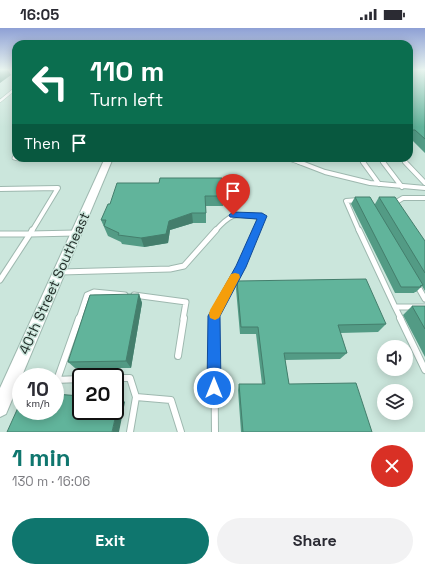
<!DOCTYPE html>
<meta charset="utf-8">
<style>
:root{--surface:#fff;--page:#f2f2f3;--text:#2b2b33;--muted:#7c7c81;--accent:#0f766e}
body{margin:0;font-family:"Space Grotesk",sans-serif;background:var(--page);color:var(--text);height:100vh;display:flex;flex-direction:column;font-size:15px;white-space:nowrap}
*{box-sizing:border-box;margin:0}
p{font-size:13px;color:var(--muted)}
.icon{flex:none;width:22px;height:22px;fill:none;stroke:currentColor;stroke-width:2;stroke-linecap:round;stroke-linejoin:round}
.map{position:relative;height:404px;overflow:hidden}
.side{display:flex;flex-direction:column;background:var(--surface);flex:1}
.side>*{flex:none}
.hud{position:absolute;left:12px;top:12px;width:401px;height:122px;border-radius:12px;box-shadow:0 2px 10px #0003;background:#0b6e4f;color:#fff;overflow:hidden}
.buttons{position:absolute;left:377px;top:312px;display:grid;gap:8px}
.buttons a{display:grid;place-items:center;width:36px;height:36px;border-radius:50%;background:var(--surface);box-shadow:0 2px 10px #0003;font-size:20px}
.speed{position:absolute;left:12px;top:340px;display:flex;gap:8px;font-size:20px;font-weight:700;text-align:center}
.speed>*{display:grid;place-content:center;width:52px;height:52px;border-radius:50%;background:var(--surface);box-shadow:0 2px 10px #0003;line-height:1}
.speed small{font-size:10px;font-weight:400}
.speed .limit{border:2px solid #111;border-radius:6px;background:#fff;color:#111}
.pin{position:absolute;display:grid;place-items:center;width:34px;height:34px;color:#fff;margin:-41px -17px;border-radius:50% 50% 50% 0;rotate:-45deg;box-shadow:0 0 4px #0007}
.pin .icon{rotate:45deg}
.me{position:absolute;width:44px;margin:-22px;rotate:0deg;stroke-linejoin:round;filter:drop-shadow(0 0 3px #0008)}
.turn{display:flex;align-items:center;gap:14px;height:84px;padding:0 12px;font-size:18px}
.turn .icon{width:52px;height:52px;stroke-width:2.5}
.turn b{display:block;font-size:28px;line-height:34px}
.then{display:flex;align-items:center;height:38px;padding:0 12px;background:#0003;gap:8px;font-size:15px}
.round{display:grid;place-items:center;flex:none;width:42px;height:42px;border-radius:21px;background:var(--page)}
.headline{display:flex;align-items:center;justify-content:space-between;height:68px;padding:0 12px}
h1{font-size:24px;font-weight:700;line-height:30px;color:var(--accent)}
.cta{display:flex;gap:8px;margin-top:auto;padding:8px 12px}
.cta a{flex:1;height:46px;border-radius:24px;background:var(--accent);color:#fff;font-size:16px;font-weight:700;line-height:46px;text-align:center}
.cta a+a{background:var(--page);color:var(--text)}
.status{display:flex;justify-content:space-between;align-items:center;height:28px;padding:0 20px;background:var(--surface);direction:ltr}
.status svg{height:11px;fill:currentColor}
.map>svg:first-child{display:block}
</style>
<div class="status"><b>16:05</b><svg viewBox="0 0 49 12"><path d="M0 12V9h3v3zM5 12V6h3v6zM10 12V3h3v9zM15 12V0h3v12zM26 1h20v11H26zM47 4h2v5h-2z"/></svg></div>
<div class="map">
<svg width="425" height="404" viewBox="0 0 425 404">
<rect width="100%" height="100%" fill="#cbe6dc"/>
<g fill="none" stroke-linecap="round" stroke-linejoin="round">
<defs>
<path id="service-far4" d="M0 73 16 60"/>
<path id="service-far3" d="M16 126 14 130 18 131 75 130
M286 130 301 135
M360 130 364 135
M380 130 384 135
M401 130 406 135"/>
<path id="service-far2" d="M299 134 325 144 370 155 425 160
M363 134 379 156
M383 134 402 159
M405 134 425 155
M0 161 58 160 32 203
M398 173 403 170H425
M215 203C234 182 235 187 262 189L256 203
M359 203 346 173 359 172"/>
<path id="service-far1" d="M359 202 395 279
M0 206H30L32 202
M61 244 170 241 184 238 216 202
M0 252 30 206 76 205
M417 257 425 271
M134 267 186 274 183 291
M79 291 87 267 94 264 125 267
M214 291V288L240 239 256 202
M401 291 395 279H425"/>
<path id="service" d="M214 290 215 404
M400 290 425 342
M178 328 184 290
M115 350H130L136 369 130 404
M55 352 81 351
M57 352 79 290
M136 369 171 372 181 404"/>
<path id="tertiary" d="M105 130H113L6 386 0 389V360Z"/>
</defs>
<use href="#service-far4" stroke="#9eb8af" stroke-width="3.5"/>
<use href="#service-far3" stroke="#9eb8af" stroke-width="4.5"/>
<use href="#service-far2" stroke="#9eb8af" stroke-width="6"/>
<use href="#service-far1" stroke="#9eb8af" stroke-width="7"/>
<use href="#service" stroke="#9eb8af" stroke-width="8"/>
<use href="#tertiary" stroke="#9eb8af" stroke-width="2"/>
<use href="#service-far4" stroke="#fff" stroke-width="2.5"/>
<use href="#service-far3" stroke="#fff" stroke-width="3"/>
<use href="#service-far2" stroke="#fff" stroke-width="4"/>
<use href="#service-far1" stroke="#fff" stroke-width="5"/>
<use href="#service" stroke="#fff" stroke-width="6"/>
<use href="#tertiary" fill="#fff" fill-rule="evenodd"/>
</g>
<path fill="#539b85" d="M409 42H425V125L411 111H409Z
M159 155 224 168 223 178H206V195H193L170 202 168 215 144 219 122 216 121 214 108 208 101 192 110 176Z
M355 169 375 176 379 169 425 213V263L422 258 416 264H415L414 265H395L351 176Z
M237 253 386 296 378 304 340 305 347 325 340 331 285 332 289 356 372 404H241L238 362 239 356H262L256 306H240L236 261Z
M139 266 142 275 131 340H75L68 334Z
M412 278H425V329L403 287Z"/>
<path fill="#447e6c" d="M5 42H8L11 47 0 55V45Z
M192 185 193 195 170 202 168 215 144 219 141 210 169 193Z
M139 266 142 275 131 340 126 333Z
M120 369 125 374 119 404H112Z"/>
<path fill="#61b49b" stroke="#447e6c" d="M0 42H5L0 45Z
M409 42H425V111L415 102H409Z
M160 150H222L224 168H205L206 185H192L169 193 166 206 141 210 118 207 119 205 104 198 106 192H101L108 176H110L117 155H159Z
M355 169H370L423 257 420 258 421 259H401Z
M379 169H395L425 213V245Z
M366 251 386 296 338 297 347 325H284L289 356 356 355 372 404H243L239 356H265L258 299H241L237 253Z
M139 266 126 333 68 334 90 267Z
M412 278H425V301Z
M55 366 81 368V383H115V369H120L112 404H7L21 373V383H55Z"/>
<linearGradient id="sky" x2="0" y2="1"><stop stop-color="#8ea0d5"/><stop offset="0.42" stop-color="#e8f4ef"/><stop offset="1" stop-color="#e8f4ef" stop-opacity="0"/></linearGradient>
<rect width="425" height="99" fill="url(#sky)"/>
<path fill="#1a73e8" stroke="#114b97" d="M233 184 262 185 267 188 246 239 220 288 221 360 219 365 214 367 209 365 207 360 208 288 236 238 257 191 230 189 229 187Z"/>
<path fill="#f59e0b" d="M235 245 239 246 240 249 219 290 215 292 210 290 209 286 210 282 231 246Z"/>
<g text-anchor="middle" dominant-baseline="central" stroke-width="3" stroke-linejoin="round" paint-order="stroke">
<g font-size="14" fill="#1f2925" stroke="#cbe6dc">
<text transform="translate(54 255) rotate(-66)">40th Street Southeast</text>
</g>
</g>
</svg>
<div class="buttons">
<a><svg class="icon" aria-label="sound" viewBox="0 0 24 24"><path d="M4 9h4l5-4v14l-5-4H4zM17 9q2 3 0 6"/></svg></a>
<a><svg class="icon" aria-label="layers" viewBox="0 0 24 24"><path d="M12 4l9 5-9 5-9-5zM3 14l9 5 9-5"/></svg></a>
</div>
<div class="speed"><div>10<small>km/h</small></div><div class="limit">20</div></div>
<div class="pin" style="left:233px;top:187px;background:#d93025"><svg class="icon" aria-label="arrive" viewBox="0 0 24 24"><path d="M6 21V4h12l-3 4 3 4H6"/></svg></div>
<svg class="me" style="left:214px;top:360px" viewBox="-20 -20 40 40"><circle r="17" fill="#1a73e8" stroke="#fff" stroke-width="3"/><path d="M0-11L8 9 0 5-8 9z" fill="#fff"/></svg>
<div class="hud">
<div class="turn"><svg class="icon" aria-label="left" viewBox="0 0 24 24"><path d="M17 20v-9H6M10 6l-5 5 5 5"/></svg><div><b>110 m</b>Turn left</div></div>
<div class="then">Then<svg class="icon" aria-label="arrive" viewBox="0 0 24 24"><path d="M6 21V4h12l-3 4 3 4H6"/></svg></div>
</div>
</div>
<section class="side">
<div class="headline"><div><h1>1 min</h1><p>130 m · 16:06</p></div><a class="round" style="background:#d93025;color:#fff"><svg class="icon" aria-label="close" viewBox="0 0 24 24"><path d="M6 6l12 12M18 6L6 18"/></svg></a></div>
<div class="cta"><a>Exit</a><a>Share</a></div>
</section>
